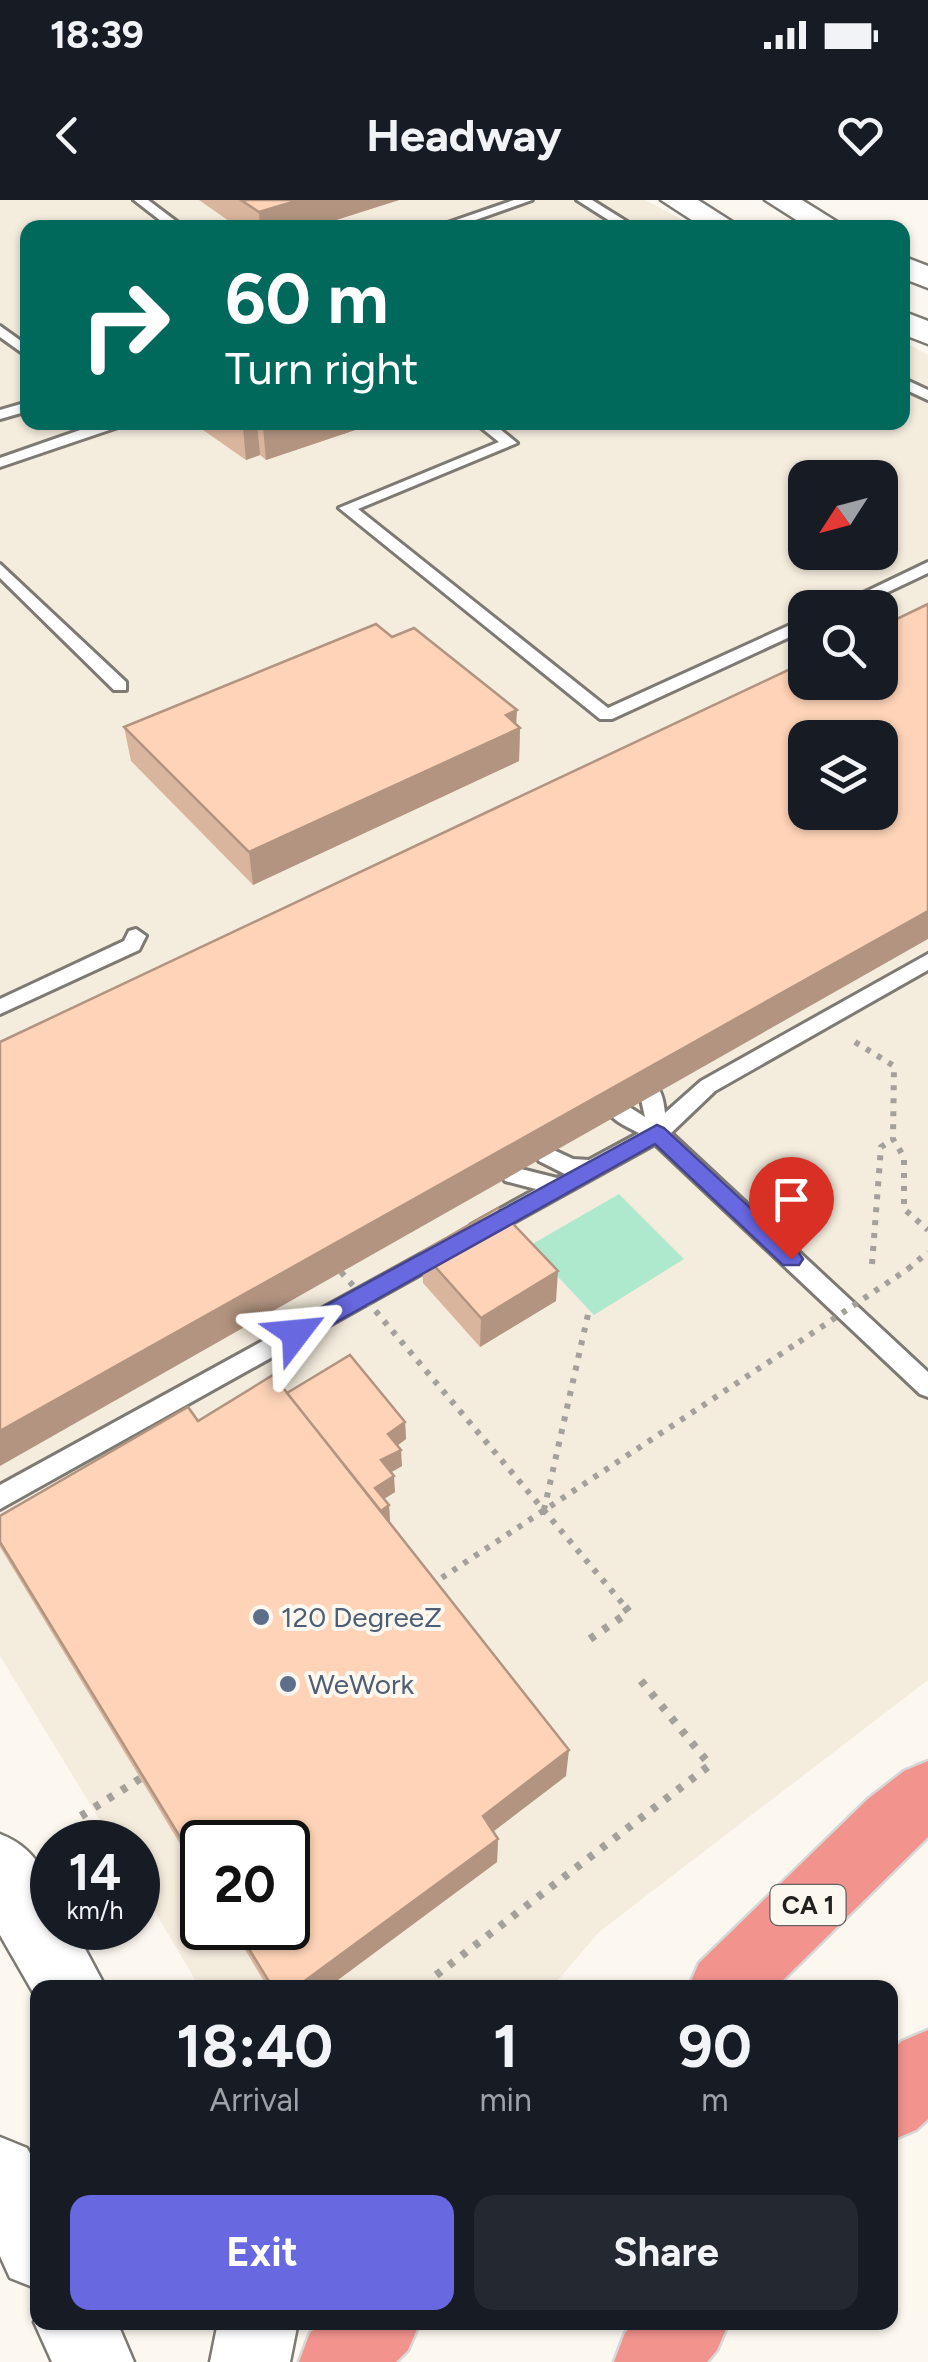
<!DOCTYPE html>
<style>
:root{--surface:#171b24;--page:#242831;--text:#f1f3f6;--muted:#9ea1a6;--accent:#6868e1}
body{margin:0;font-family:Figtree,sans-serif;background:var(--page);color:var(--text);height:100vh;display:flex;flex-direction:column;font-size:38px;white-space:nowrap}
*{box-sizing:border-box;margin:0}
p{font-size:32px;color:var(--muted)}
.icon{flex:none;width:55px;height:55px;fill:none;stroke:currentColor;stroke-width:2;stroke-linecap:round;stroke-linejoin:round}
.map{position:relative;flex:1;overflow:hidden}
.details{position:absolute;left:30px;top:1780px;width:868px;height:350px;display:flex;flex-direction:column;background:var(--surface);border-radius:20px;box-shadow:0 2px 8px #0004}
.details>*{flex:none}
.top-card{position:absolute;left:20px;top:20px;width:890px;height:210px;border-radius:20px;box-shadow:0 2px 8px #0004;background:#00695c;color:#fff;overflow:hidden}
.needle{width:65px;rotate:234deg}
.tools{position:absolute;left:788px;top:260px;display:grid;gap:20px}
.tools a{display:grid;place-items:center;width:110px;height:110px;border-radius:20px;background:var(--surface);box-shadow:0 2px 8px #0004;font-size:50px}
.speed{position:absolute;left:30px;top:1620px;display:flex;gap:20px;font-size:50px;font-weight:700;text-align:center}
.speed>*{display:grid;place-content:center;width:130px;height:130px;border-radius:50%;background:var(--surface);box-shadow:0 2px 8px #0004;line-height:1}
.speed small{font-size:25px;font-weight:400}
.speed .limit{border:5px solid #111;border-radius:15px;background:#fff;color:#111}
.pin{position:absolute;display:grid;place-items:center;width:85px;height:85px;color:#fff;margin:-102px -42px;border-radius:50% 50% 50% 0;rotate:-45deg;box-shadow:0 0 10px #0007}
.pin .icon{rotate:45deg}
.me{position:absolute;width:110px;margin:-55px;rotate:61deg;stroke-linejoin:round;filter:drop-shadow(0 0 8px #0008)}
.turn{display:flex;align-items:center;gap:35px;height:210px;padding:0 40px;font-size:45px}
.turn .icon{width:130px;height:130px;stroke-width:2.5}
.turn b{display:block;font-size:70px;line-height:85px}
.eta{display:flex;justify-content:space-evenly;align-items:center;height:170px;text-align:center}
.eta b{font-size:60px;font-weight:700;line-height:70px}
.primary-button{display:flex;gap:20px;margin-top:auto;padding:20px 40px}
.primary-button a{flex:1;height:115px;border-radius:20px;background:var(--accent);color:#fff;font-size:40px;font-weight:700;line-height:115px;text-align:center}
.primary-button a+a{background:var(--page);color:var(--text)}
.status{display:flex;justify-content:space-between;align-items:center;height:70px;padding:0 50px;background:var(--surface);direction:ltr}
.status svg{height:28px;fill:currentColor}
header{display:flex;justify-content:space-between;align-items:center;height:130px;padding:0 40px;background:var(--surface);font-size:45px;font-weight:700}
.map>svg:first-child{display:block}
</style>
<div class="status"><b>18:39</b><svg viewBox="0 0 49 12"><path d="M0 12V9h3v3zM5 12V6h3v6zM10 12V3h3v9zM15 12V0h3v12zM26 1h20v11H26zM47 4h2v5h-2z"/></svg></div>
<header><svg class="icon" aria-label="back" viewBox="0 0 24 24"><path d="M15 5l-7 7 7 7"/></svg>Headway<svg class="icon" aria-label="heart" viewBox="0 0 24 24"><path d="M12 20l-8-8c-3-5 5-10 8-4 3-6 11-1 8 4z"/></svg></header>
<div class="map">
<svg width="928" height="2162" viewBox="0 0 928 2162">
<rect width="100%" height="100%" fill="#fcf8f0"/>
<path fill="#f4ecdd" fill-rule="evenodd" d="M0 0H645L696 27 28 28V222H902L903 141 928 155V1480L599 1732 552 1787 200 1788 138 1683V1642H113L0 1456ZM805 278H880V352H805ZM805 408H880V482H805ZM805 538H880V612H805ZM202 1642H288V1728H202Z"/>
<path fill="#aee9cd" d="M619 994 684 1059 594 1115 529 1046Z"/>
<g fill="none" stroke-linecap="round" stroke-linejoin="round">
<defs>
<path id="lane" d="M134 0H148L185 28H170Z
M514 0H532L453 28H433Z
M577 0H592L637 28H621Z
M0 126 28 146V157L0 137Z
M902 178 928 190V200L902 188Z
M28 202V211L0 219V210Z
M103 222H119L121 226 0 267V258Z
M474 222H491L517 243 358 309 608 508 799 421 805 419V430L612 519H600L339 308 499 242Z
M928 362V373L854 408H832Z
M0 364 126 482V490H114L0 378Z
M136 729 146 736 139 750 0 814V799L124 741 129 731Z
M928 754V770L715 891 671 933 928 1172V1197L920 1194 655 944 487 1037H471L468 1031 471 1025 536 989 505 981 502 975 505 969 513 967 557 978 565 974 539 961 536 955 539 949 547 947 573 959 589 960 639 933C623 925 611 920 602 904L611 887C644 877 661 872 665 913L701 881ZM640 895 645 917 623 903 625 898Z
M447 1040 455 1043 458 1049 455 1055 0 1309V1285Z"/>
<path id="secondary" d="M661 0H698L742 28H704Z
M765 0H802L847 28H809Z
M902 56 928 66V88L902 78Z
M902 111 928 121V144L902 134Z
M0 1634C43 1651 52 1684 52 1728H74L106 1788H38V1801L0 1735Z
M0 1937 27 1948 38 1968V2089L10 2078 0 2056Z
M38 2114V2122H117L134 2162H52L34 2122Z
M218 2122H298L290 2162H210Z"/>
<path id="highway" d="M928 1561V1637L775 1788H688L699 1763 868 1599 904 1571Z
M928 1830V1919L916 1930 890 1941V1852L902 1841Z
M322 2122H420L408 2150 396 2162H299L310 2133Z
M635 2122H729L717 2150 707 2162H614L625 2133Z"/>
</defs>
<use href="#lane" stroke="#7d7973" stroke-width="6"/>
<use href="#secondary" stroke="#7d7973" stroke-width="5"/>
<use href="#highway" stroke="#d7d7d7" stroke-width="5"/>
<path stroke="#a4a19b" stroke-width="6" stroke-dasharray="5 8" stroke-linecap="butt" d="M855 842 894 866 893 939 904 957V1009L928 1030
M872 1064 881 947 893 939
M908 1069 928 1052
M384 1121 623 1404
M544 1310 589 1110
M431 1385 799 1142"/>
<path stroke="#a4a19b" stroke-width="8" stroke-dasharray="6 10" stroke-linecap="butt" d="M590 1439 629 1412 621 1402
M81 1616 141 1578
M443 1788 435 1776 710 1565 638 1477"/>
<use href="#lane" fill="#fff" fill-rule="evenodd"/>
<use href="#secondary" fill="#fff" fill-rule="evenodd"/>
<use href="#highway" fill="#f2938e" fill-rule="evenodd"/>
<path stroke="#a4a19b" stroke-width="6" stroke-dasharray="5 8" stroke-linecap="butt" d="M341 1072 380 1116
M799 1142 908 1069"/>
</g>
<path fill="#dab59d" d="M199 0H399L311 28H239Z
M379 222 266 260 260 255 246 260 193 223Z
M392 437 520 528 519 561 253 685 131 561 124 527Z
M422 1052 556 1101 480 1147 423 1083Z
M287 1193 405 1222 406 1239 398 1245 402 1266 391 1272 395 1292 384 1299 389 1305 390 1322 566 1576 494 1631 498 1639 497 1662 327 1788H268L232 1728H288L202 1642V1680L0 1347V1316L198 1221Z"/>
<path fill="#b29480" d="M299 0H399L311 28H260L259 12Z
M257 222 260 255 246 260 243 228Z
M278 222H379L266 260 263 227Z
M517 510 516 529 520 528 519 561 253 685 249 652Z
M928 711V739L0 1266V1231Z
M558 1071 556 1101 480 1147 481 1118Z
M405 1222 406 1239 390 1251 388 1234Z
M401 1250 402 1266 383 1277 381 1260Z
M394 1276 395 1292 376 1304 375 1288Z
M389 1305 390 1322 373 1316Z
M569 1550 566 1576 482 1640 483 1616Z
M498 1639 497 1662 327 1788H295Z"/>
<path fill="#fed3b7" stroke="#b29480" stroke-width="2.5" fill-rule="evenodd" d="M241 0H299L259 12Z
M235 222H256L243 228Z
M257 222H278L263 227Z
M928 404V711L0 1231V842L805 462V482H880V427ZM805 538H880V612H805Z
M376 424 392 437 414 428 517 510 506 515 520 528 249 652 124 527Z
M498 1008 558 1071 481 1118 422 1052Z
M350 1155 405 1222 388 1234 401 1250 381 1260 394 1276 375 1288 389 1305 381 1311 287 1193Z
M273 1175 569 1550 483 1616 498 1639 295 1788H273L236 1728H288V1642H202V1673L0 1342V1316L188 1207 198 1221Z"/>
<path fill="#6868e1" stroke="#444492" stroke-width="2.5" d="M657 925 664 928 799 1053 803 1059 799 1065H783L655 944 304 1140H288L285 1133 288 1126Z"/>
<g fill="#5c6f8a" stroke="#fcf8f0" stroke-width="4">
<circle cx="261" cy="1417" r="10"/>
<circle cx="288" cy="1484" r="10"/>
</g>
<g text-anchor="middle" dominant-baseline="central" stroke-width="8" stroke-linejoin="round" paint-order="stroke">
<rect fill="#fcf8f0" stroke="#64625e" stroke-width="2.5" x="770.5" y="1685" width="75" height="40" rx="8"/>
<g font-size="25" font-weight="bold" fill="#23211f">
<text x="808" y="1705">CA 1</text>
</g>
<g font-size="28" fill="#4e5e75" stroke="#fcf8f0" text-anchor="start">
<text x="281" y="1417">120 DegreeZ</text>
<text x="308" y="1484">WeWork</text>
</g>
</g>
</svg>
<div class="tools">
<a><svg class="needle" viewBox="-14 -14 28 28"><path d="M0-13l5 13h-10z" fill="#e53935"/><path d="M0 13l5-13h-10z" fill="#9ea1a6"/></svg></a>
<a><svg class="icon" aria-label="search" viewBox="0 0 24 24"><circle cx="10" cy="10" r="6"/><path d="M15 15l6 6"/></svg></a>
<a><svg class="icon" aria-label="layers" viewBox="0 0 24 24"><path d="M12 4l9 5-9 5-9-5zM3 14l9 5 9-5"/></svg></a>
</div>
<div class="speed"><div>14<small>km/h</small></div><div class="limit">20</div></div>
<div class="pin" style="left:791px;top:1059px;background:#d93025"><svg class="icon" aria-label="arrive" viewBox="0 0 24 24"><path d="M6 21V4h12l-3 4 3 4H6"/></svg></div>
<svg class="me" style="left:296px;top:1133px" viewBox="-20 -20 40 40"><path d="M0-17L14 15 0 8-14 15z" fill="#6868e1" stroke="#fff" stroke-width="4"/></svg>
<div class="top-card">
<div class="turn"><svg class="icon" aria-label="right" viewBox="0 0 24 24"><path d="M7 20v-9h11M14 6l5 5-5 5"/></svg><div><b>60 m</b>Turn right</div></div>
</div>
<section class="details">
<div class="eta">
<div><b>18:40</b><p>Arrival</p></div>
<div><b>1</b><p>min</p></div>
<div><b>90</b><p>m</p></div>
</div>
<div class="primary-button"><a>Exit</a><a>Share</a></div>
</section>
</div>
